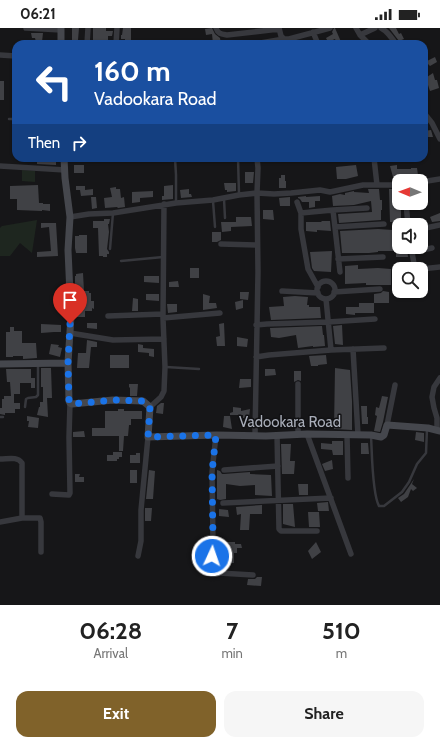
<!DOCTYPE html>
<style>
:root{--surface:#fff;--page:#f6f6f6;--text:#222;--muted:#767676;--accent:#80622a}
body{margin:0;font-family:Cabin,sans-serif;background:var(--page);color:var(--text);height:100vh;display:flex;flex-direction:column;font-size:15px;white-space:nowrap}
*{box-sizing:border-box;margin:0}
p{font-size:13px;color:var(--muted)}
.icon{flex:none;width:22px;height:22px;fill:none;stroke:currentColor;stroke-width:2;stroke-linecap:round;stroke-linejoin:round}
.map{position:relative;height:577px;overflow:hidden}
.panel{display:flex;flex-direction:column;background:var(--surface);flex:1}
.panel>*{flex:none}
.hud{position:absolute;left:12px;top:12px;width:416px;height:122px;border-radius:12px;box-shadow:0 1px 3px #0004;background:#1a4fa0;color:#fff;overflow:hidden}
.needle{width:26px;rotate:271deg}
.controls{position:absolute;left:392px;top:146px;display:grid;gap:8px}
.controls a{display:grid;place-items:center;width:36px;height:36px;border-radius:8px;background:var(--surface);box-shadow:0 1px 3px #0004;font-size:20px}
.pin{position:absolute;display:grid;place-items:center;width:34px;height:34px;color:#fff;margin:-41px -17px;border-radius:50% 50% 50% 0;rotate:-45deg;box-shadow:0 0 4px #0007}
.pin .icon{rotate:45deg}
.me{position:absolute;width:44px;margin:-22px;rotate:3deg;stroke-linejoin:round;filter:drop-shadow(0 0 3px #0008)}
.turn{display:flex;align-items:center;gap:14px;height:84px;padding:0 16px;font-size:18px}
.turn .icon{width:52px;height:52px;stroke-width:2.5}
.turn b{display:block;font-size:28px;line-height:34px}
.then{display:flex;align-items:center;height:38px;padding:0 16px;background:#0003;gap:8px;font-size:15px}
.eta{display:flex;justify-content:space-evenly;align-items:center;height:68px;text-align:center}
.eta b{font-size:24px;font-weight:800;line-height:28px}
.button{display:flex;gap:8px;margin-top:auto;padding:8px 16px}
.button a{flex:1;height:46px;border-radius:12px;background:var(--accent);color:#fff;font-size:16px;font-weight:800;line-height:46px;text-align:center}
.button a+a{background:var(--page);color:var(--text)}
.status{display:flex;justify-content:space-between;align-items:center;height:28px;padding:0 20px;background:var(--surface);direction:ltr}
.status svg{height:11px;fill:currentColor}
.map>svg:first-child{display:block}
</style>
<div class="status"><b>06:21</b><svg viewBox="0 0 49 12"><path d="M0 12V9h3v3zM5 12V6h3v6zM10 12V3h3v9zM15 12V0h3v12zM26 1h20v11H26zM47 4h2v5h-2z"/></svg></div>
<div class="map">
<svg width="440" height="577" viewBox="0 0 440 577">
<rect width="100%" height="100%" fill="#161618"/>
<path fill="#1e261f" d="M22 142 35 143V154L22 153Z
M37 192 32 225 20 215 10 228H0V200L2 198Z"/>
<path fill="#404145" d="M72 0H79L78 12H72Z
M93 0H106V3H113L112 8H108V13H93Z
M123 0H131V16H125V11H121V7H122Z
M212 0 215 6 220 10 221 15 213 16 212 6 206 7 205 1Z
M334 0H335L342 16H337L335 11 328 14 326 10 333 6 332 4Z
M389 0H396L399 6 401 5 404 11 399 13Z
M31 5H43L42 14H36L35 10H32Z
M435 29 437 34 430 38 428 36 424 38V33L427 32V33Z
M433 45 435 52H437L439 60 430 63 428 57H424V51Z
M0 53H4V72H0Z
M431 102 433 109H424V103Z
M41 130H56V137L37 136V132L41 131Z
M74 137H84V145H74Z
M356 137 358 148 346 151H337L336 139Z
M397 137V141H411V140H417L418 147 406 148V149L400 150V149H393L390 138Z
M245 144H254L253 155H245Z
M281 147H285V153H286V160H279V150H281Z
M224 155H236V163L227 164V162H225Z
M38 157 39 175H43V176H50V183L42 182V183L17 182V171H10V158Z
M173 157V171L162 172V168H164V158Z
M76 158H85V162L93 161V167L81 168 80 162H76Z
M116 159V161H120L121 170 124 169 125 179 118 180 117 179 105 180 104 170 112 169 110 160Z
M189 161V166H191L192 169 181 170 180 162Z
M368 161H379L380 172H382V182H381V192L339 195 338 186 372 184 371 173 354 177 333 178 332 168 340 166 345 167V165L354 163V164L369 165Z
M389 161H399V175H401V194H390Z
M153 163V169L140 170V174L132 175V164Z
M306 168V169L320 168V173H315V179L309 180V174H302L300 171 298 170V169Z
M91 169H96L97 180 92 181Z
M290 169V178H280L279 170Z
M263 182H273L274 192 263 191Z
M440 185V193L432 194 430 189Z
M236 189H251L252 198 231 199V203L222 204 221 194H236Z
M104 191H110L109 196H108L109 204 107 221 109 224V226H107V229H103V228H99L98 200H93V193H104Z
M321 193H330L331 203 317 202V204L306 203V194H322Z
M41 195H56L58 228 37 229V224L51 223 49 199 41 200Z
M378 201 393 202V204L399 203V219H407L408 229H396V223H378V224L369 225H342L340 203Z
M212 204H221V212L217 214H212Z
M79 207H87V225H76L75 220V208H79Z
M332 223 331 244 314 243 312 240 310 224Z
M358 237V241L378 240 391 241V257H366V255L345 256V238Z
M190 240H199V250H190Z
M83 245 84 263H89V265H91V273H94V281L92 280V283H85V289H77V288H76L75 267H77V259H75V248H76V246Z
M144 248H159V255L144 254Z
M178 253 179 259H169V254Z
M383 263 389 264V275H374V266L381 265Z
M240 264H249L248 272 240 271Z
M146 266H159V273L146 272Z
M203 266 210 268 209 275H216L217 280 203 282Z
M295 268 308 269 307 277H309V279H320L321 290 271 292 269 279 284 278 283 269Z
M133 270 138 271V283H132Z
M243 272V280L236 282 235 274Z
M359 275H374V285H355V287L346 286V279H359Z
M167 276H177V284L168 285Z
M87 295H97V301L87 300Z
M224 295 225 318H217L216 309 220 308 219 296Z
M41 296 61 297V304H54L41 305Z
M342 297 343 317 335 316 333 298Z
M322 298 323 307H324L325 318 313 319V318L298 320 296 307 279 310 271 309 270 300Z
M10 299H14V303H22V315H36L37 330 23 331V328H13V329H6V304H10Z
M237 309 248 311 247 319 237 318Z
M87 312 97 314V319H91L89 340H77L78 325H86Z
M51 316 59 317 58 319 62 320 60 329 49 326Z
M138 316 143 317V320L154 321V329L149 328V325L138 324Z
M110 327H129V340H110Z
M326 327 327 336 318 337V338H311L309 328Z
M41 340H51L52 370H47L48 389 37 387 39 379H40V374H43V359H41Z
M335 340 350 342 352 373V402L334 401Z
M6 341H31V350H35V360H31V355H20V366H14V375H20V381H15V385H5V387L0 386V380H2V371H4V368H11L10 354H7Z
M265 341H275L276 347 265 348Z
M294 343H301V353L298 352 294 354Z
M240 351H251V359L239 360Z
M129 356H138L137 368H130V360L129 359Z
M382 368 388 369 383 394 380 404 374 403 377 388 375 387 376 379 379 380Z
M161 375H164L163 386 156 385 157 378Z
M361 378H367V389H368V396H362Z
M233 379 241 380V383L250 381 249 390H243V387H230V385L233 384Z
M118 381H124V383H142V391H131V397H129L128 408H124L123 423H119V408H92V400H105V383H118Z
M27 388 39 390 38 400 28 399 29 393H27Z
M224 388H230L232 401 223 399Z
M84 403 85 409H73V404Z
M416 404 424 405V414L415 412Z
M332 413H343V427H333L332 422 321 421V415L332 416Z
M361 415H368L369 426H361Z
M281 416H291L290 433H295L294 446H282Z
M113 424H122V429H119V431H117V433H107V427H113Z
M136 425H140V435H130V427H136Z
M332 432 333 441 325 443 322 436Z
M130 442H137V455H130Z
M149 442 155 443 153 471H146Z
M217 442 220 443 222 446H224L250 444V446L271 447 272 468 255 467V457L240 458 226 456V471L220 472 217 471Z
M75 446H80L79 449H84V454H75Z
M414 451 412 456 417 460 413 463 411 461 408 469 401 474 398 470 404 466Z
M298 456H308V467H299Z
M328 474 329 483H318L317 475Z
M283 476H293L295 499 283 496Z
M262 477V486H250L249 502H240L241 486 237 487 236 479Z
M145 480H152L151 493H145Z
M219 481 228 482 229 489 219 488Z
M308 484H319L320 499H309Z
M227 514H235V516H241L242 520H237V525H234V535H229V532H222V521L227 520Z
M316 514 321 524 312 531 308 523Z
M257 549H262L261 558 247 557 248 551H255Z"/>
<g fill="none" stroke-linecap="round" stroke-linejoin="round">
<path stroke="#37383d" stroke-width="2.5" d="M14 53H16
M9 91H16
M175 130 176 147V174
M238 130 239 166
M224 171 225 190
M213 173 215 199
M110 221 113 185
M121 233 163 229
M166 339 199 341
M25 379 26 371 28 370 36 369 38 367V336
M0 389H3
M371 408C372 423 372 466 379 478H384L402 464 409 454 417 436 426 425 427 401"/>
<path stroke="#37383d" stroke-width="5.5" d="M26 0 61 2
M216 0C218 6 221 6 227 7L279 1
M279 0 281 8 284 11H289L330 0
M356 0 360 7 369 16
M381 0C387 3 392 10 396 16
M313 4 318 16
M360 7 375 0
M87 16 88 0
M116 16 117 0
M254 16 284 11 285 16
M0 27 16 28
M424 85 432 95 440 111
M374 130 377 157
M0 138 65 142
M421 154 440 151
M297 174 301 185V201L308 241 318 259
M406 175 408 197
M164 176 163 290 220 285
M333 182 367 180
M301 185 333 182 340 244
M70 189 89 186 113 185 176 175 213 172 239 167 257 165 274 166 291 165 320 162 330 164 363 157H399
M335 199 384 196
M421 201 440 197
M221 216 257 217
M411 219 415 241
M412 224 432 220
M338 231 383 229
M421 241 440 239
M317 262a9 9 0 1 1 18 0a9 9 0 1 1-18 0Z
M282 263 318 265
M334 264 380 261
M326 271 331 322
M108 288 163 286
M256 297 267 296 328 294 375 291
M70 305 113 312 164 311
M353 321 358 407
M256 329 269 327 331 322 384 320
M298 356V406
M150 379 161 369 164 363 165 339 163 290
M387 397 395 357
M437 402V390L434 380 432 369 434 359 440 350
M307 406 351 526
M216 407 212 444 213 513 212 528 215 541 219 545 253 547
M255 407 258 244 257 165 258 140 257 130
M277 407 279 501 281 503H317
M347 407 348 450
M0 431C8 431 17 428 22 435V490
M224 442 278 438
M52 466 69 467 70 465 69 409 70 375
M223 475 331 470
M0 494 22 490H40L41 494V524
M138 528 141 513V482L148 409"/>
<path stroke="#45474d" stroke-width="7" d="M61 16V0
M64 130 65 150 70 189 68 222 71 288 68 335 69 373 70 375 72 376 113 372 143 373 150 379 148 409 216 407 266 408 307 406 371 407 381 409 384 407 387 397 428 400 440 403
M0 336 68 335"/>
</g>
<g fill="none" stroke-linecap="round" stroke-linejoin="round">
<path stroke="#1a73e8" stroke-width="7" stroke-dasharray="0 12.6" d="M70 296 68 335 69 373 70 375 72 376 113 372 143 373 150 379 148 409 216 407 212 444 213 513 212 528"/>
</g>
<g text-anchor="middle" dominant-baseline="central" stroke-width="3" stroke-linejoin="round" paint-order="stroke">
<g font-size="15" fill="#a8adb8" stroke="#111113">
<text x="290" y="394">Vadookara Road</text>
</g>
</g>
</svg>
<div class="controls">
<a><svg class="needle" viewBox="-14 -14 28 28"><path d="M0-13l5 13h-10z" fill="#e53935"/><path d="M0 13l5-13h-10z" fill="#767676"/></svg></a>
<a><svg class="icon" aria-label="sound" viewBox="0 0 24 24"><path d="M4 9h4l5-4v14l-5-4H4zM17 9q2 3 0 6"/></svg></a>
<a><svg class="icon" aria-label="search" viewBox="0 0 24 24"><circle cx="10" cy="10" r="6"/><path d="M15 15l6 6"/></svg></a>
</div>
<div class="pin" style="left:70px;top:296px;background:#d93025"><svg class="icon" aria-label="arrive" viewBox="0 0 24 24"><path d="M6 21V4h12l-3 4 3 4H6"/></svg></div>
<svg class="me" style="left:212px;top:528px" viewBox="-20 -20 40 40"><circle r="17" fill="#1a73e8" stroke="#fff" stroke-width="3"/><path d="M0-11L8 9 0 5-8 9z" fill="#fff"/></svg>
<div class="hud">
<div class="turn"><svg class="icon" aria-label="left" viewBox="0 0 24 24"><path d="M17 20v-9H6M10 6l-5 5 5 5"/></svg><div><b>160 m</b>Vadookara Road</div></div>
<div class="then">Then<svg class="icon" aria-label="right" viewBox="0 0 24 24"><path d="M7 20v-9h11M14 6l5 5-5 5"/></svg></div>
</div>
</div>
<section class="panel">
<div class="eta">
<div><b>06:28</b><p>Arrival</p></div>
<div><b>7</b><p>min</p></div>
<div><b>510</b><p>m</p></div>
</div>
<div class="button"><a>Exit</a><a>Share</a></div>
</section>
